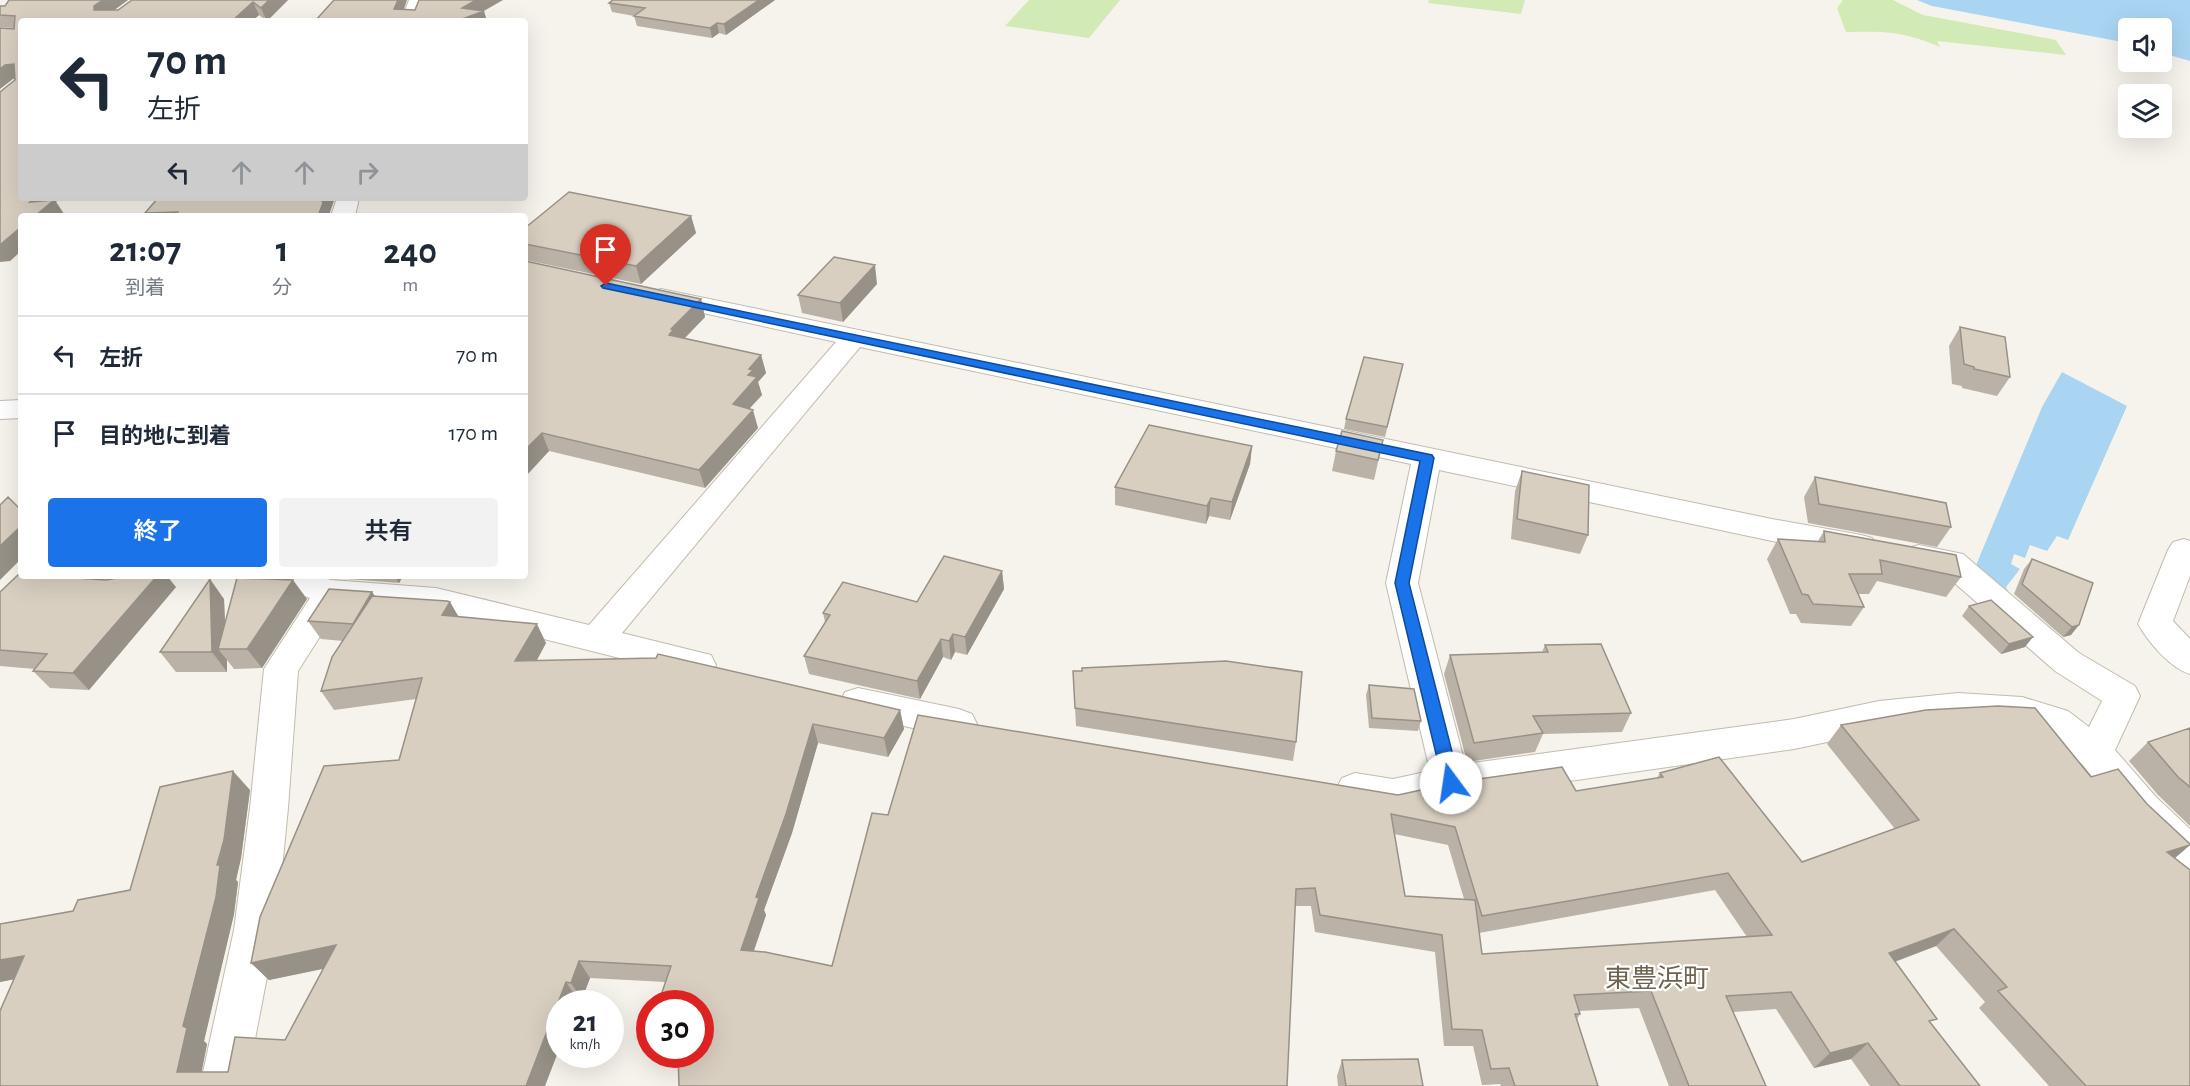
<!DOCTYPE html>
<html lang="ja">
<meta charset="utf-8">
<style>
:root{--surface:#fff;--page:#f2f2f3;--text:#1f2937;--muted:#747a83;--line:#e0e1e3;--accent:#1a73e8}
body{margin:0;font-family:"Alegreya Sans","Noto Sans JP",sans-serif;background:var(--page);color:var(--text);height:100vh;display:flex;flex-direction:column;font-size:22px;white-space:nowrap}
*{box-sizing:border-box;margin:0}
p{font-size:20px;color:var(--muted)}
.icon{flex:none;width:33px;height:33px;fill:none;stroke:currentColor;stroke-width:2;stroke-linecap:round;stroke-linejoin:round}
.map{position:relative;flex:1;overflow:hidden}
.drawer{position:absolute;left:18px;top:213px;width:510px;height:366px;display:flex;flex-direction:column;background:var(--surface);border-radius:6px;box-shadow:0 6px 24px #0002}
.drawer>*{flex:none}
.guide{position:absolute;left:18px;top:18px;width:510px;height:183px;border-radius:6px;box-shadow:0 6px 24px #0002;background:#fff;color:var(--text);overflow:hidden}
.controls{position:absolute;left:2118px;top:18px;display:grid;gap:12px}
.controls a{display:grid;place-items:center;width:54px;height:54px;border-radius:6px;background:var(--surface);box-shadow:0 6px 24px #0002;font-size:30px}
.speed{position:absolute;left:546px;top:990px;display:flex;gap:12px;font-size:30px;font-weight:700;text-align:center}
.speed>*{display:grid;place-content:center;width:78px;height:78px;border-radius:50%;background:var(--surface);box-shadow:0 6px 24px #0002;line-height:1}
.speed small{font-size:15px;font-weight:400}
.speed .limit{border:9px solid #d22;background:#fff;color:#111}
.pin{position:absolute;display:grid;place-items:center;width:51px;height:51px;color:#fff;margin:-62px -26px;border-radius:50% 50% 50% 0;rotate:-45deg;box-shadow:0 0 6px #0007}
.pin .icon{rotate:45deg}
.me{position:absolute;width:66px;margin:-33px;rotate:346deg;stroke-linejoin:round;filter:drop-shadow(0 0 4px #0008)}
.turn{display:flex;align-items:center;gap:21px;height:126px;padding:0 30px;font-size:27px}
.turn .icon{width:78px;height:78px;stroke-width:2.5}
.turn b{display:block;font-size:42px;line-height:51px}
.lanes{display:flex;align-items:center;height:57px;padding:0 30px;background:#0003;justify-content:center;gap:30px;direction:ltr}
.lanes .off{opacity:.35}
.eta{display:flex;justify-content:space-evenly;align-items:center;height:102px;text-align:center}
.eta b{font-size:36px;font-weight:600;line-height:42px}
.action{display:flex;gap:12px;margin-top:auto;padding:12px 30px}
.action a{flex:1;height:69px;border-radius:6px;background:var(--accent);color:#fff;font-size:24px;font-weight:600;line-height:69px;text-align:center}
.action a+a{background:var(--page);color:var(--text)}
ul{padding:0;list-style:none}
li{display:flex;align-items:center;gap:18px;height:78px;padding:0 30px;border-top:2px solid var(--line)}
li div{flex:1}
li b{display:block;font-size:22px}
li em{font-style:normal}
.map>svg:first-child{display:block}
</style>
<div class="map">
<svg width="2190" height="1086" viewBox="0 0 2190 1086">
<rect width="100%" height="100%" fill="#f6f3ec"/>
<path fill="#d2eab5" d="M1029 0H1120L1089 38 1005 26Z
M1429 0H1525L1521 14 1428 3Z
M1843 0H1893L1923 15 2056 40 2066 55 1937 41 1940 47C1904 31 1884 31 1846 32L1837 8Z"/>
<path fill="#a9d4f2" d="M1917 0H2190V61L2162 53V28H2128V43L1932 6Z
M2062 372 2127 406 2068 540 2057 536 2047 551 2030 545 2025 558 2014 554 2011 564 2020 569 2006 587 2010 596 1974 570 2042 407Z"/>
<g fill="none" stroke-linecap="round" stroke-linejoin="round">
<defs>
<path id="minor" d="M409 0H427L419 21H401Z
M337 198H359L355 216H331Z
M661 289 1772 519 1861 535 1872 538 1877 546 1872 554 1861 557 1772 541 1439 470 1418 583 1465 764 1794 719 1879 701 1958 693 2022 697 2068 711 2089 727 2102 701 2055 671 1942 572 1908 564 1903 556 1908 548 1919 545 1963 554 2079 653 2135 686 2140 696 2115 750 2156 797 2190 829V872L2176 866 2128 821 2082 764 2043 732 2022 725 1958 721 1879 731 1794 749 1451 798 1393 811 1355 805 1342 800 1336 789 1342 778 1355 773 1393 779 1430 771 1386 583 1411 464 860 347 622 633 711 655 716 665 711 675 699 678 436 612 340 605 298 671 288 808 276 930 246 1086H200L234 930 250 808 264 669 310 598 268 584 263 576H318L331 580 436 588 589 625 836 342 652 302 648 297 652 292Z
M21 400V418L0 419V401Z
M2184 539 2190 541V576L2173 621 2190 639V674C2170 668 2149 643 2138 624L2168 550 2173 542Z
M858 688 959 709 972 714 977 724 972 734 959 739 845 712 840 702 845 692Z"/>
</defs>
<use href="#minor" stroke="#c2bbae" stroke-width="2"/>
<use href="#minor" fill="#fff" fill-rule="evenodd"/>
</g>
<path fill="#bab2a6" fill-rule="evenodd" d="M9 0H128L114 10H118L132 0H288L267 21 259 15 252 21H21L56 202 64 214 21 216V251L10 261 15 80 14 79H13L14 28 0 27V6H5Z
M775 0 726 35 719 33 712 38 637 26 634 16 612 12 609 3Z
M158 198 329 215 330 216H147L145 213Z
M691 216 696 233 641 284 525 260V228Z
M525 261 701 299 705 317 685 338 761 355 766 373 758 382 762 395 749 409 758 428 705 488 549 451 525 477Z
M877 284 843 322 802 313 798 295Z
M1960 327 2010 377 1997 396 1962 388V386L1952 384 1949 346Z
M1403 364 1385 437 1344 429 1346 419Z
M1383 440 1374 480 1332 471 1336 451Z
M1252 446 1250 464 1230 520 1209 516 1206 524 1115 505V487Z
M1522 471 1588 535 1580 554 1511 539 1515 491Z
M1815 477 1951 527 1937 547 1808 523 1804 497Z
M1824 531 1961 577 1946 597 1877 581 1869 594H1858L1864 607 1851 626 1801 623 1796 614H1790L1767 559 1778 539 1818 541Z
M2032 559 2093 583 2071 635 2063 637 2014 594 2024 569Z
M1002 571 1004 589 967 655 955 652 951 660 943 657 920 699 809 674 804 656 825 622 823 613 917 602Z
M346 576H403L399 583 348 579Z
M176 587 89 690 50 688 33 671 35 669 0 666V592Z
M372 592 375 596 450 602 458 616 546 643 537 660 900 710 904 729 888 757 818 743 792 833 764 910 766 915 754 951 832 966 888 815 1398 795 1576 791 1657 778 1660 773 1802 862 1895 829 1827 744 1841 725 2091 777 2147 804 2190 845 2175 858 2190 1086H2049L1979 1008 1985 1002 1936 946 1895 962 1931 1023 1980 1086H1870L1851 1059 1814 1068 1776 1009 1733 1012 1766 1086H1669L1639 1008 1579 1011 1580 1014 1577 1019 1598 1086H1501L1500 1084 1482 1085 1473 1046H1444L1435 952 1315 932 1311 906H1295L700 1054 665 982 590 978 582 999H577L576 1004H560L545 1086H0L14 979 0 982V924L73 911 130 890 250 790 241 858 236 880 238 882 234 914 204 1041 207 1044 201 1072H228L285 1040 324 968 269 980 251 963 399 760 416 699 334 710 321 691 343 641 321 639 308 621ZM1394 834 1448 845 1464 899 1405 896ZM1715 890 1747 937 1482 954 1479 933Z
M224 599 225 622 307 599 262 668 234 669 227 660V672H176L160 652Z
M1969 606 2025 647 2001 654 1962 616Z
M1545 645 1631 713 1622 732 1543 734 1535 752 1467 762 1444 674 1450 655 1542 652Z
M1073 671 1296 742 1293 761 1076 726Z
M1369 685 1421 721 1418 731 1369 728 1366 695Z
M2190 728V826L2158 795 2129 761 2148 742Z
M1342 1060 1423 1086H1338L1337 1076Z"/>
<path fill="#979187" d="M103 0H128L102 19 94 10V6Z
M269 0H288L267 21 261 8Z
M398 0H407L400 21 394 9Z
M476 0H503L482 12 484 11 487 21H457L462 8Z
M759 0H775L726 35 724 24Z
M253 2 259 15 252 21H232Z
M717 23 719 33 712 38 710 28Z
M14 64 21 77 13 79 0 89V69L5 65Z
M35 198H60L56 202 64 214 62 216H35L30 202Z
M323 198H335L329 215 330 216H318Z
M691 216 696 233 641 284 636 266Z
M21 227V251L10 261 0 262V245Z
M875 265 877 284 843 322 840 303Z
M701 299 705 317 678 345 669 335 671 329Z
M761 355 766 373 758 382 762 395 737 422 733 404 749 369Z
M753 410 758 428 705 488 699 470Z
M542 433 549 451 525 477V450Z
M1252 446 1250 464 1230 520 1232 502Z
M1211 498 1209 516 1206 524 1207 506Z
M21 526V559L0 580V546Z
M1002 571 1004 589 967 655 965 637Z
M157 576H167L176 587 89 690 73 673Z
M395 576H403L399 583Z
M210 579 224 599 226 649H218L227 660V672L212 652Z
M293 580 307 599 262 668 247 649Z
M372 592 383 610 353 624Z
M450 602 461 621 442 615Z
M537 624 546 643 526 680 515 661Z
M2079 625 2071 635 2063 637 2072 627Z
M953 634 955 652 951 660 949 641Z
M2033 637 2025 647 2001 654 2009 644Z
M941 639 943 657 920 699 917 681Z
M900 710 904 729 888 757 884 738Z
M813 724 818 743 792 833 764 910 766 915 748 967 741 950 756 897Z
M233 771 250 790 241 858 236 880 238 882 234 914 204 1041 207 1044 199 1086 177 1072 183 1026 217 865Z
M2190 845 2169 863 2167 852Z
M1954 929 1936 946 1872 970 1889 953Z
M336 945 352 963 269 980 251 963Z
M24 956 46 973 0 982V960Z
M579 961 590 978 582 999 571 983Z
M566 982 577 999 576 1004H560V1047L545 1086H526Z
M1868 1043 1851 1059 1814 1068 1830 1053Z"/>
<path fill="#d8cfc1" stroke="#979187" stroke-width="1.5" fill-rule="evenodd" d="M9 0H103L94 6V10H118L132 0H269L261 8 253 2 232 21H21V198H35L30 202 54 200 35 216H21V227L0 245V92L15 80 14 64 5 65 0 69V28L14 29 15 16 0 15V6H5Z
M334 0H398L394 9 415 10 419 0H476L462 8 484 11 457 21H315Z
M613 0H759L724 24 717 23 710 28 634 16 645 8 609 3Z
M569 192 691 216 636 266 525 244V228Z
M158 198H323L322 201 323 203 318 216H176L178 212 145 213Z
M834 257 875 265 840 303 798 295Z
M525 261 701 299 671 329 673 330 669 335 761 355 749 369 753 370 748 375 757 377 733 404 753 410 699 470 542 433 525 450Z
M1960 327 2005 337 2010 377 1974 369V367L1964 364Z
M1364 357 1403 364 1387 427 1346 419Z
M1149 425 1252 446 1232 502 1211 498 1207 506 1115 487Z
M1342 431 1383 440 1378 460 1336 451Z
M1522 471 1589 485 1588 535 1517 519Z
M1815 477 1946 503 1951 527 1819 504Z
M8 497 21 510V526L0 546V505Z
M1824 531 1956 555 1961 577 1880 560 1882 574H1849L1864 607 1813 604 1808 595 1802 594 1778 539 1825 542Z
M944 556 1002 571 965 637 953 634 949 641 941 639 917 681 804 656 830 615 823 613 843 582 917 602Z
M2032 559 2093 583 2079 625 2072 627 2022 584Z
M19 574H21V576H46L106 580 128 576H157L73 673 33 671 47 654 0 650V592Z
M237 578 293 580 247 649H218Z
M210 579 212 652H160Z
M329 589 372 592 353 624 308 621Z
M372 596 447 601 450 602 442 615 537 624 515 661 656 658 658 654 900 710 884 738 813 724 786 814 756 897 759 898 741 950 765 952 832 966 872 813 888 815 918 715 1398 795 1458 782 1562 767 1576 791 1663 777 1660 773 1719 757 1802 862 1919 820 1841 725 1926 710 1998 706 2035 708 2091 777 2118 769 2147 804 2190 844V845L2167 852 2190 870V1086H2086L1998 991 2007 987 1954 929 1889 953 1937 1019 1929 1021 1980 1086H1900L1868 1043 1830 1053 1791 992 1726 996 1766 1086H1689L1651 991 1574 995 1580 1014H1575L1598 1086H1515L1509 1068 1491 1069 1482 1030 1452 1029 1442 935 1320 915 1315 888 1296 889 1287 1086H679L678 1054H700V1004H658L671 966 579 961 571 983 566 982 526 1086H0V1011L24 956 0 960V924L73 911 78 900 130 890 160 787 233 771 224 840 217 865H220L216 897 183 1026 187 1028 177 1072H228L235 1037 285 1040 336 945 251 963 260 917 324 766 399 760 422 678 321 691 332 657ZM1391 814 1455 827 1482 916 1728 873 1772 935 1482 954 1475 900 1405 896Z
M1991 600 2033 637 2009 644 1969 606Z
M1601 644 1631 713 1533 716 1543 733 1474 743 1450 655 1548 652 1545 645Z
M1226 661 1302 672 1296 742 1075 708 1073 671H1082V668Z
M1369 685 1414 689 1421 721 1372 718Z
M2190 728V787L2178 777 2148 742Z
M1418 1059 1423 1086H1346L1342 1060Z"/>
<path fill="#1a73e8" stroke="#114b97" stroke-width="1.5" d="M606 283 1432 455 1434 458 1409 583 1460 783 1457 787 1451 789 1446 787 1443 783 1395 583 1420 461 603 288 601 286Z"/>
<g text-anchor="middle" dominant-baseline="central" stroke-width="4.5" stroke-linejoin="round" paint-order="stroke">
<g font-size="26" fill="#6e6250" stroke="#fff">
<text x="1657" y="979">東豊浜町</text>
</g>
</g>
</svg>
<div class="controls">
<a><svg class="icon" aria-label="sound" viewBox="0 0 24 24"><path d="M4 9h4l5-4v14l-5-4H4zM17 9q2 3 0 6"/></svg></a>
<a><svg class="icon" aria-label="layers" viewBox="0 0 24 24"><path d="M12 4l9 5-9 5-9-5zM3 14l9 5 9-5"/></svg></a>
</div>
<div class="speed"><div>21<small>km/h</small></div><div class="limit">30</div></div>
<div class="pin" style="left:606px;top:286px;background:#d93025"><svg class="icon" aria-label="arrive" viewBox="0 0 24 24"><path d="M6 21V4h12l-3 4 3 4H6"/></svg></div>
<svg class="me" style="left:1451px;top:783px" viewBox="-20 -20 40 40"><circle r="19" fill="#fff"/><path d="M0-13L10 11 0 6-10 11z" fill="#1a73e8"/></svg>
<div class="guide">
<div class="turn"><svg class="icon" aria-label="left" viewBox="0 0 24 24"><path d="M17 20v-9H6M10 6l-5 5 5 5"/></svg><div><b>70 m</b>左折</div></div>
<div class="lanes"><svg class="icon" aria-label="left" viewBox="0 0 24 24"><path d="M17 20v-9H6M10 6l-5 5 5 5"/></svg><svg class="icon off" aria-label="ahead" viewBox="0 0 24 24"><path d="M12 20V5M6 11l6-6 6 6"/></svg><svg class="icon off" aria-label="ahead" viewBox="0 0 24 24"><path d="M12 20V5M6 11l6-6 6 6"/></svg><svg class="icon off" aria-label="right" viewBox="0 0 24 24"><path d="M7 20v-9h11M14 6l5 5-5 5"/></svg></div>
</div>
<section class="drawer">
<div class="eta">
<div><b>21:07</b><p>到着</p></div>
<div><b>1</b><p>分</p></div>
<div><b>240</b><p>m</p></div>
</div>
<ul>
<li><svg class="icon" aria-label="left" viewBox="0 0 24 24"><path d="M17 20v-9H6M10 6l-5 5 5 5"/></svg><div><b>左折</b></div><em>70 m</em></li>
<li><svg class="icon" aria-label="arrive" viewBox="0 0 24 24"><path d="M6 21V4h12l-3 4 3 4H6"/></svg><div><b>目的地に到着</b></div><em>170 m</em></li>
</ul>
<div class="action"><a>終了</a><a>共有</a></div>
</section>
</div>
